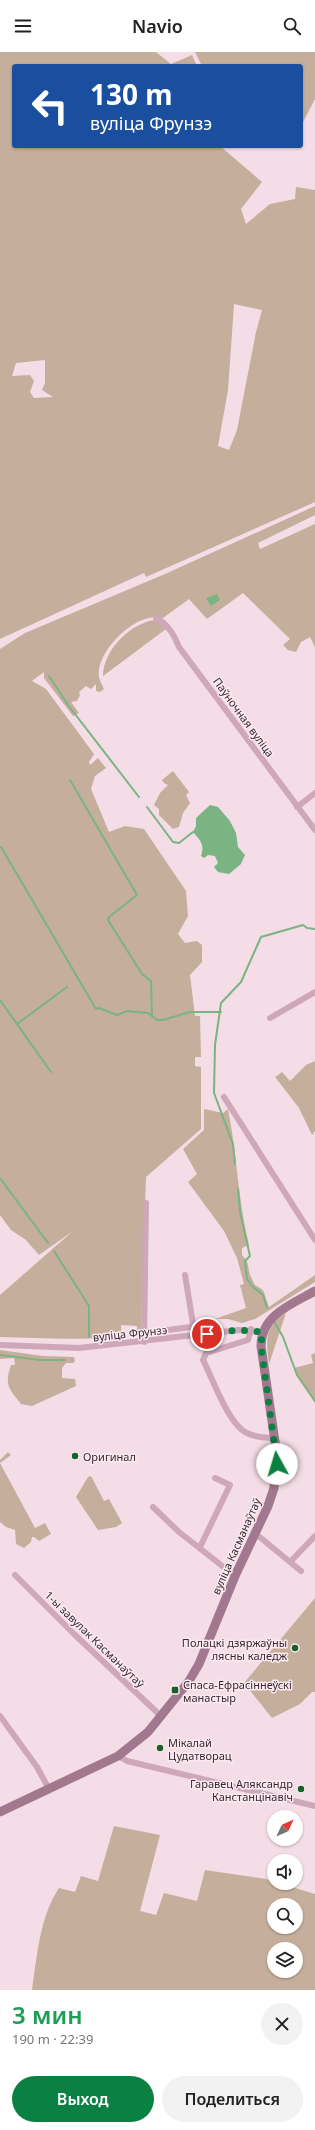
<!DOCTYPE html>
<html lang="ru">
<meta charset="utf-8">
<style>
:root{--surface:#fff;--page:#f2f2f2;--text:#222;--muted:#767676;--accent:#0b8043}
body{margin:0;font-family:"Noto Sans",sans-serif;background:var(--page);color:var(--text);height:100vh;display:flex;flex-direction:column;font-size:15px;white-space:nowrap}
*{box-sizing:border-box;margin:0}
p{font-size:13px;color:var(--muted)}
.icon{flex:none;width:22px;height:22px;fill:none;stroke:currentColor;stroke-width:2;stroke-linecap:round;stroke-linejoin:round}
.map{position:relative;height:1938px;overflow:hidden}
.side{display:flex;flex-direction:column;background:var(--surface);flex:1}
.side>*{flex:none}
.guide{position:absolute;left:12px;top:12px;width:291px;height:84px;border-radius:4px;box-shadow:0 1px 3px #0004;background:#1a4fa0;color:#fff;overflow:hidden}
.needle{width:26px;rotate:46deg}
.controls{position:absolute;left:267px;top:1758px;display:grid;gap:8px}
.controls a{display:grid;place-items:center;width:36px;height:36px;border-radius:50%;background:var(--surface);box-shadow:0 1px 3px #0004;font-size:20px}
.pin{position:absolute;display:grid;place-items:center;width:34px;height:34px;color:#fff;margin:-17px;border:2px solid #fff;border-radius:50%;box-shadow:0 1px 4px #0007}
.me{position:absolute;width:44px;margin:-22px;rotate:354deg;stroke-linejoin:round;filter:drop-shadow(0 0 3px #0008)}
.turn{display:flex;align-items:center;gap:14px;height:84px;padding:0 12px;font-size:18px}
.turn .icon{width:52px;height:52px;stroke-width:2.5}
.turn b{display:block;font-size:28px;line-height:34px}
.round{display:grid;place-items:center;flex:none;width:42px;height:42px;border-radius:21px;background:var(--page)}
.head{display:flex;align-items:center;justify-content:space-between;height:68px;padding:0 12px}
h1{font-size:24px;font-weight:600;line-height:30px;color:#1e9e55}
.action{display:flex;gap:8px;margin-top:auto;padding:8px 12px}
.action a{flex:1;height:46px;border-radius:24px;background:var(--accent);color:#fff;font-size:16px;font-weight:600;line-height:46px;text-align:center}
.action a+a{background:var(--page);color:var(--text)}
header{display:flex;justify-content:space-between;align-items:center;height:52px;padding:0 12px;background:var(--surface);font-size:18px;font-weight:600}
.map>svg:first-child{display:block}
</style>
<header><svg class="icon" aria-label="menu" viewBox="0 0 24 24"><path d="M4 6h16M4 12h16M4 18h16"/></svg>Navio<svg class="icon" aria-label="search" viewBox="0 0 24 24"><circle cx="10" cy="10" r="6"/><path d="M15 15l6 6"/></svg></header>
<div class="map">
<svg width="315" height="1938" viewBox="0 0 315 1938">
<rect width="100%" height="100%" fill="#f4dde6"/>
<path fill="#c5ae9b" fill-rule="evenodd" d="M0 0H156L171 12 192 3 197 14H14V94H220L262 130 241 157 246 172 270 152 295 147 296 135 315 138V450L146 525 144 521 0 587ZM234 252 262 258 256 280 237 378 229 398 218 394 228 338ZM45 308V331L42 338 53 345 34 346 30 340 34 329 30 323 12 324 16 311Z
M195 0H315V47L301 74V14H202Z
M315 454V463L258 491 260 497 315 472V595L310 585 301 590 296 600 288 598 283 593 290 587 243 541 207 567 189 547 163 566C137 558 95 600 99 625 100 629 102 633 104 637L100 640 96 639V632L91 637 86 634 79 640 80 643 77 649 71 650 79 661 73 664 44 626V620L32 629 46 637 94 702 89 710 90 713 98 706 106 716 95 724 91 737 109 780 125 774 144 777 186 839 188 864 178 882 185 891 197 889 202 893V910L190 923 195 964H200L201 1005H195V1014L201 1015V1077L146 1125 141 1280H137V1274L121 1273V1284C81 1289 41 1286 0 1285V1243L73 1179 39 1203 26 1188 11 1178 0 1163V597L25 581 165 522Z
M155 568 160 570 166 577 103 624C103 599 130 571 155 568Z
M173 719 189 740 186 743 190 751 183 761 179 775 173 777 159 763V757L154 753 160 741 168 733 164 731 162 728Z
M315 1009V1079L312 1083 299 1056 275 1025 282 1020 290 1029 306 1013Z
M204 1057 223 1061 228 1057C237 1102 238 1149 249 1193L242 1196V1203L247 1209 250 1223 255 1233 263 1238 269 1255 315 1223V1230L255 1267 242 1271 228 1267H215L246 1256 240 1233 244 1232 237 1206 224 1179 188 1130 197 1122 183 1097 204 1078Z
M286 1261 269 1312C266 1288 264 1275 286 1261Z
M0 1298 43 1304 74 1305 75 1309 73 1311H66L62 1316V1326L75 1327 76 1334 32 1354 21 1352C9 1337 4 1333 11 1313H15L14 1306 0 1307Z
M315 1301V1351L296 1323 294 1316 313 1311 311 1303Z
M8 1400 11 1403 0 1411 35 1476 45 1471 51 1482 39 1489 34 1485H32L31 1490 24 1496 16 1492 15 1478 6 1475 0 1470V1408Z
M91 1424 104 1449 109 1447 122 1471 116 1475 98 1478 76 1445 88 1425Z
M315 1546V1640H312L300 1652 272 1666 244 1631Z
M114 1774 160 1783 140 1859 156 1863 164 1841 197 1849 205 1818 266 1827 315 1842V1938H32C37 1904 40 1864 59 1836L75 1840 81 1824 98 1829ZM274 1853H296V1875H274ZM274 1897H296V1919H274Z"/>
<path fill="#79b482" d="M217 542 220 548 211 554 206 546Z
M210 753 218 755 230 769 236 781 238 795 245 803 241 812 229 822 218 820 214 815 218 811 215 804 208 803 204 806 201 804C205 792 200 788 193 780L196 774V766Z"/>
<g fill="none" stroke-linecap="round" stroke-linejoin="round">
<path stroke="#79b482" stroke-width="2" d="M49 624 68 653 139 745
M70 728 137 843 109 865 108 868 142 922 151 929 152 963
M147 755 173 790 179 791 193 780
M1 795 96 957 99 956 117 963 127 959 148 961 157 968H163L190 960H221
M0 948 51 1020
M17 972 67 935
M235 1112 233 1092 214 1041 215 993 221 951 241 930 261 885 303 873 307 876 315 877
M0 1126 48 1191
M238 1137 240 1160 250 1204 245 1209 247 1227 252 1234 263 1243 267 1256
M54 1199 89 1254V1285
M275 1271 283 1285 297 1323 315 1349
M0 1303 40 1308H65"/>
<path stroke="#cea7b8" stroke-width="6" d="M156 566C168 572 174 583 179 595L315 778
M297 755 315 741
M270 966 315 940
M224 1045 315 1188
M251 1277 248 1288 206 1301 203 1308C212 1325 229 1374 247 1381 255 1385 265 1386 274 1386
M144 1281 191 1275 193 1272 185 1223
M144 1290 146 1151
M0 1293 79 1296 239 1278 262 1280
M153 1455 179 1480 235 1524
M256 1482 301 1519
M200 1495 230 1433 215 1426
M291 1509 315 1484
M15 1523 74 1582 162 1665
M0 1664 37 1715 49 1737
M118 1704 127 1709 315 1754"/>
<path stroke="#a2788f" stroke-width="9" d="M0 1760 118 1704 148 1680 189 1629 199 1612 235 1524 268 1454 274 1436 277 1403 261 1294C261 1263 292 1252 315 1239"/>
</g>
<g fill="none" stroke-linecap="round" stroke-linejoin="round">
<path stroke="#0b8043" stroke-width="7" stroke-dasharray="0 12.6" d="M207 1282 239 1278 262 1280 261 1294 277 1412"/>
</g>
<g fill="#1a6026" stroke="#fbeaf0" stroke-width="1.5">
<circle cx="75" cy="1404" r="4"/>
<circle cx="295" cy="1596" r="4"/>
<rect x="171" y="1634" width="8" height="8" rx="2"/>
<circle cx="160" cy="1696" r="4"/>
<circle cx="301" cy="1737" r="4"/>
</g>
<g text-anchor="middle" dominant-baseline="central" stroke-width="3" stroke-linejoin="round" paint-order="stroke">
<g font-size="11" fill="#3a2833" stroke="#fbeaf0">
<text transform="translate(244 665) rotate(54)">Паўночная вуліца</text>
<text transform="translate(130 1281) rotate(-6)">вуліца Фрунзэ</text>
<text transform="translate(236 1494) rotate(-66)">вуліца Касманаўтаў</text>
<text transform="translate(95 1587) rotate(44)">1-ы завулак Касманаўтаў</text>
</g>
<g font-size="11" fill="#3a2833" stroke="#fbeaf0" text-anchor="start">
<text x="83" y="1404">Оригинал</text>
<text x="287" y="1590" text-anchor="end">Полацкі дзяржаўны<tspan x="287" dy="13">лясны каледж</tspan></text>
<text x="183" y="1632">Спаса-Ефрасіннеўскі<tspan x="183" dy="13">манастыр</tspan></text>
<text x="168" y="1690">Мікалай<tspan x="168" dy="13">Цудатворац</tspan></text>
<text x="293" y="1731" text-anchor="end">Гаравец Аляксандр<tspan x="293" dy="13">Канстанцінавіч</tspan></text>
</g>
</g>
</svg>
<div class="controls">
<a><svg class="needle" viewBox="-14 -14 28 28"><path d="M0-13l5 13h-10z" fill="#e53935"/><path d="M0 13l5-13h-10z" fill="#767676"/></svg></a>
<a><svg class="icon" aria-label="sound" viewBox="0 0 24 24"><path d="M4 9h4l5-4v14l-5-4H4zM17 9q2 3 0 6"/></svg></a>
<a><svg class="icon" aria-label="search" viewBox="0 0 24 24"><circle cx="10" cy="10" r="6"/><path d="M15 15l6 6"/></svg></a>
<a><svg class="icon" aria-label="layers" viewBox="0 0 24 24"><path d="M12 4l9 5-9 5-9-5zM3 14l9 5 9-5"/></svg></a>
</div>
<div class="pin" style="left:207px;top:1282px;background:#d93025"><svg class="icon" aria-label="arrive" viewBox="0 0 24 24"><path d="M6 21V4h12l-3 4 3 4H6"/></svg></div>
<svg class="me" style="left:277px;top:1412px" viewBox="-20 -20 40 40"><circle r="19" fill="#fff"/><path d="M0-13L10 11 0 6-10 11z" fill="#0b8043"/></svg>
<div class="guide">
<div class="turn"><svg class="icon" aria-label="left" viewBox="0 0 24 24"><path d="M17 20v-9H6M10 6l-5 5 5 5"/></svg><div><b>130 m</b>вуліца Фрунзэ</div></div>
</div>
</div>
<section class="side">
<div class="head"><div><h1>3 мин</h1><p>190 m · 22:39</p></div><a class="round"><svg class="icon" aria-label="close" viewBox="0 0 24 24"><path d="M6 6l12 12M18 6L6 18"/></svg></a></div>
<div class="action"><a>Выход</a><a>Поделиться</a></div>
</section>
